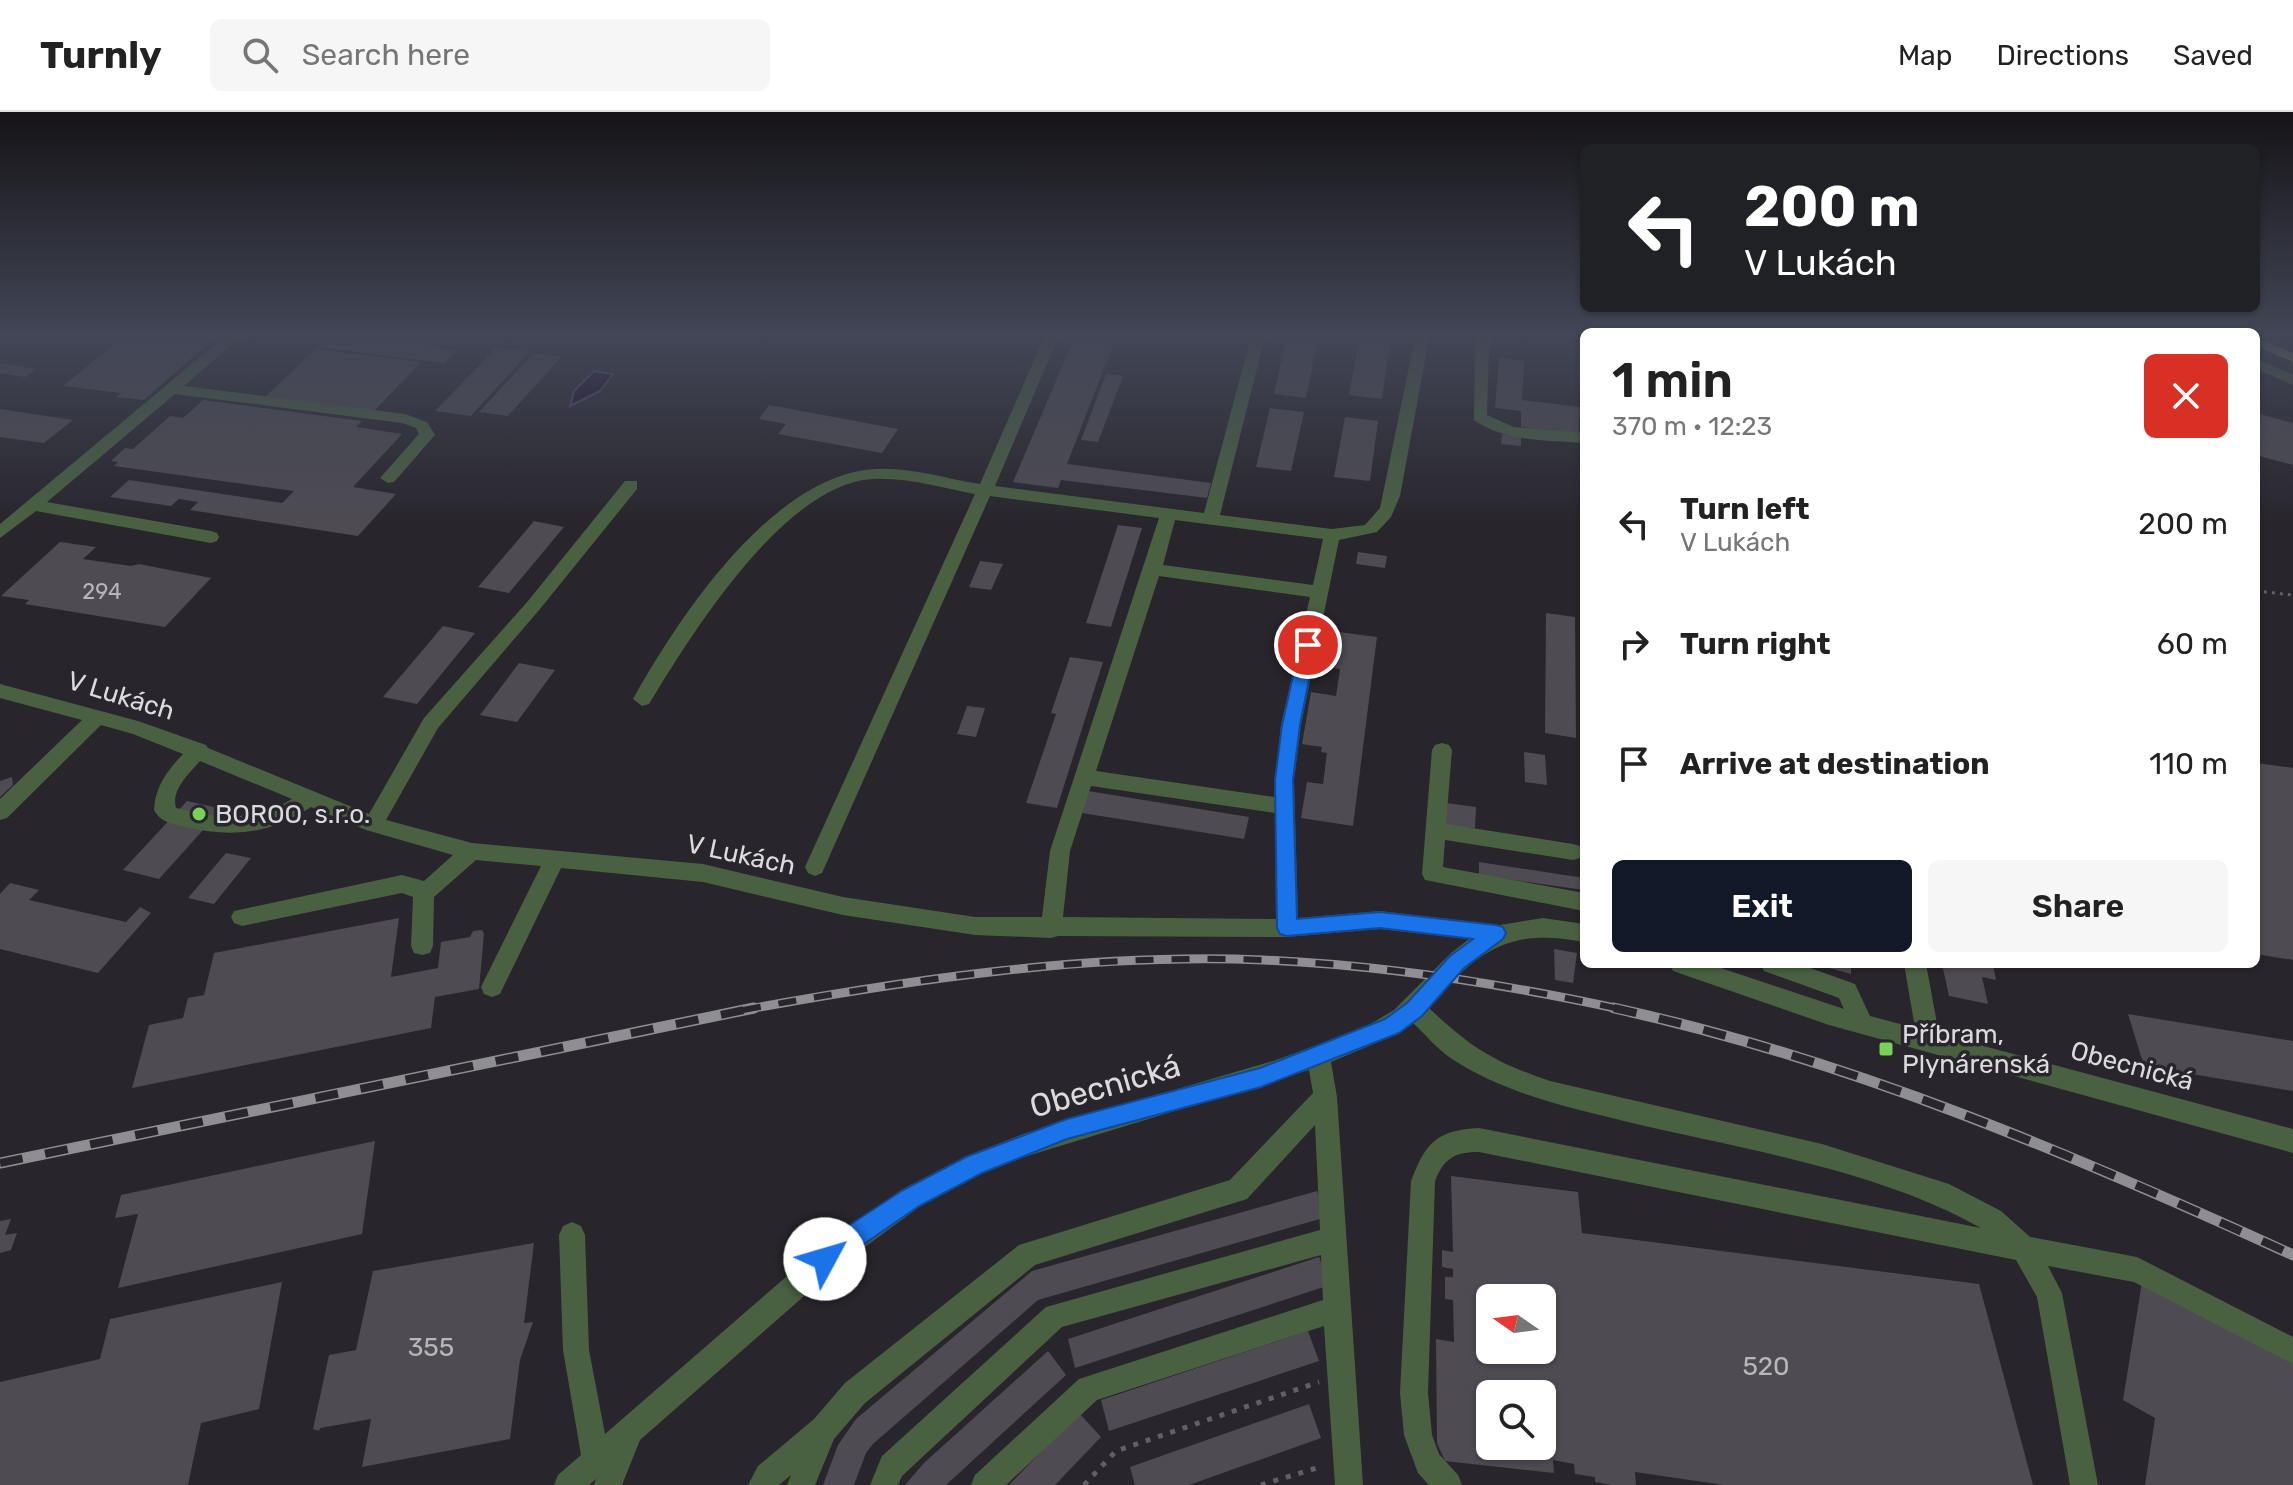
<!DOCTYPE html>
<meta charset="utf-8">
<style>
:root{--surface:#fff;--page:#f6f6f6;--text:#222;--muted:#767676;--line:#e0e0e0;--accent:#111827}
body{margin:0;font-family:Rubik,sans-serif;background:var(--page);color:var(--text);height:100vh;display:flex;flex-direction:column;font-size:30px;white-space:nowrap}
*{box-sizing:border-box;margin:0}
p{font-size:26px;color:var(--muted)}
.icon{flex:none;width:44px;height:44px;fill:none;stroke:currentColor;stroke-width:2;stroke-linecap:round;stroke-linejoin:round}
.map{position:relative;flex:1;overflow:hidden}
.details{position:absolute;left:1580px;top:216px;width:680px;height:640px;display:flex;flex-direction:column;background:var(--surface);border-radius:12px;box-shadow:0 2px 6px #0004}
.details>*{flex:none}
.guide{position:absolute;left:1580px;top:32px;width:680px;height:168px;border-radius:12px;box-shadow:0 2px 6px #0004;background:#202124;color:#fff;overflow:hidden}
.needle{width:52px;rotate:284deg}
.controls{position:absolute;left:1476px;top:1172px;display:grid;gap:16px}
.controls a{display:grid;place-items:center;width:80px;height:80px;border-radius:12px;background:var(--surface);box-shadow:0 2px 6px #0004;font-size:40px}
.pin{position:absolute;display:grid;place-items:center;width:68px;height:68px;color:#fff;margin:-34px;border:4px solid #fff;border-radius:50%;box-shadow:0 2px 8px #0007}
.me{position:absolute;width:88px;margin:-44px;rotate:51deg;stroke-linejoin:round;filter:drop-shadow(0 0 6px #0008)}
.turn{display:flex;align-items:center;gap:28px;height:168px;padding:0 32px;font-size:36px}
.turn .icon{width:104px;height:104px;stroke-width:2.5}
.turn b{display:block;font-size:56px;line-height:68px}
.round{display:grid;place-items:center;flex:none;width:84px;height:84px;border-radius:12px;background:var(--page)}
.headline{display:flex;align-items:center;justify-content:space-between;height:136px;padding:0 32px}
h1{font-size:48px;font-weight:600;line-height:60px}
.button{display:flex;gap:16px;margin-top:auto;padding:16px 32px}
.button a{flex:1;height:92px;border-radius:12px;background:var(--accent);color:#fff;font-size:32px;font-weight:600;line-height:92px;text-align:center}
.button a+a{background:var(--page);color:var(--text)}
ul{padding:0;list-style:none}
li{display:flex;align-items:center;gap:24px;height:120px;padding:0 32px}
li div{flex:1}
li b{display:block;font-size:30px}
li em{font-style:normal}
header{display:flex;align-items:center;gap:48px;box-sizing:border-box;height:112px;padding:0 40px;background:var(--surface);border-bottom:2px solid var(--line)}
header strong{font-size:38px}
nav{display:flex;gap:44px;margin-inline-start:auto;font-size:28px}
.search{width:560px;height:72px;background:var(--page);display:flex;align-items:center;gap:20px;box-sizing:border-box;padding:0 28px;border-radius:12px;color:var(--muted);font-size:30px}
.map>svg:first-child{display:block}
</style>
<header>
<strong>Turnly</strong>
<div class="search"><svg class="icon" aria-label="search" viewBox="0 0 24 24"><circle cx="10" cy="10" r="6"/><path d="M15 15l6 6"/></svg>Search here</div>
<nav><a>Map</a><a>Directions</a><a>Saved</a></nav>
</header>
<div class="map">
<svg width="2293" height="1373" viewBox="0 0 2293 1373">
<rect width="100%" height="100%" fill="#28252c"/>
<path fill="#190628" stroke="#53465f" stroke-width="2" d="M594 259 613 262 600 279 570 294 574 279Z"/>
<path fill="#4e4b52" fill-rule="evenodd" d="M128 221 188 223 220 221 144 288 116 285 121 281 63 274Z
M333 221 433 231 428 235 456 239 444 251 318 235Z
M1360 221H1391L1382 287 1349 283Z
M1578 221H1584V307L1579 306V322L1521 315V299L1495 296 1499 246 1524 249 1522 288 1580 295Z
M1075 224 1115 228 1067 352 1211 371 1207 386 1061 368 1058 376 1013 370Z
M1286 229 1317 232 1306 286 1274 282Z
M496 236 529 240 471 304 435 299Z
M316 237 421 250 374 299 265 285Z
M534 241 561 245 508 304 479 300Z
M0 251 36 257 25 265 0 261Z
M1106 262 1123 264 1098 330 1081 328Z
M203 288 362 309 356 315 402 322 353 375 396 382 358 424 190 398 198 390 179 387 171 394 110 385 129 368 282 391 294 379 114 354 118 350 111 349 125 336 133 337 170 304 183 306Z
M769 293 898 317 882 341 778 322 786 312 759 307Z
M1270 296 1304 300 1291 359 1256 355Z
M0 297 73 308 44 331 0 325Z
M2256 301 2293 311V353L2256 343Z
M1345 305 1378 309 1370 369 1334 365Z
M1502 322 1521 324V334L1501 332Z
M534 409 564 415 509 481 478 475Z
M1118 413 1142 416 1111 515 1086 511Z
M60 430 96 435 83 447 131 454 139 452 211 466 165 515 25 492 29 488 1 484Z
M1358 440 1387 444 1385 456 1356 452Z
M980 449 1003 452 991 478 969 475Z
M1546 501 1575 505 1576 626 1545 621Z
M443 514 475 521 417 592 383 585Z
M1331 519 1377 525 1353 714 1301 706 1307 670 1323 672 1327 641 1321 640 1322 635 1302 632 1311 580 1336 584 1340 557 1325 555Z
M1070 545 1103 550 1057 696 1026 691 1056 602 1051 601Z
M519 551 555 558 517 610 480 603Z
M967 594 985 596 976 625 957 622Z
M1524 640 1545 643 1547 673 1525 670Z
M2256 651 2293 656V848L2256 842Z
M12 665 13 673 0 685V669Z
M1088 679 1249 705 1244 727 1082 701Z
M187 689 222 697 159 767 123 758Z
M1446 691 1476 695 1475 717 1445 713Z
M226 741 251 746 214 792 188 786Z
M1479 750 1584 766V778L1479 763Z
M10 771 39 778 29 788 126 810 140 795 151 801 98 861 0 837V782Z
M399 806 391 865 438 856 441 830 470 825 473 819 482 818 484 822 479 877 435 885 431 916 132 976 149 913 183 906 188 886 204 883 214 841Z
M1554 837 1577 841 1573 871 1555 868Z
M1818 852H1851V862L1818 853Z
M1942 852H1993L1996 868 1982 865 1988 892 1949 884Z
M2128 902 2293 929V979L2144 954Z
M375 1029 362 1122 118 1176 138 1102 115 1106 121 1083Z
M1451 1064 1578 1080 1582 1121 1979 1172 2033 1373H1724L1635 1360 1636 1373H1612L1595 1370V1365L1575 1362 1574 1352 1553 1348 1554 1361 1445 1349 1437 1331 1436 1227 1454 1230 1453 1188 1445 1187V1165H1453V1157L1442 1155V1138L1453 1140ZM1490 1186H1542V1238H1490ZM1490 1282H1542V1334H1490Z
M1317 1079 1327 1105 1038 1188 873 1332 866 1341 854 1373H823L838 1333 856 1307 1032 1159Z
M11 1107 5 1123 17 1121 11 1138 0 1141V1109Z
M534 1131 524 1211 533 1210 520 1248 510 1327 362 1355 371 1307 320 1316 319 1319 313 1317 329 1243 356 1238 373 1159Z
M1319 1145 1330 1173 1075 1256 1068 1227Z
M282 1170 259 1297 201 1311 188 1373H0V1270L100 1247 110 1207Z
M2142 1170 2293 1247V1373H2145L2155 1306 2123 1288Z
M1308 1219 1319 1249 1109 1319 1101 1288Z
M1048 1239 1066 1263 946 1373H905L924 1351Z
M1309 1292 1321 1326 1189 1373H1135L1130 1355Z
M1079 1301 1101 1325 1055 1373H1009Z"/>
<g fill="none" stroke-linecap="round" stroke-linejoin="round">
<path stroke="#625f66" stroke-width="3" stroke-dasharray="3 5" stroke-linecap="butt" d="M2256 479 2293 483"/>
<path stroke="#625f66" stroke-width="5" stroke-dasharray="5 8" stroke-linecap="butt" d="M1084 1373 1116 1339 1319 1270
M1261 1373 1323 1354"/>
<path fill="#496141" fill-rule="evenodd" d="M229 221H245L184 274 405 302 427 310 435 323 394 370 388 371 380 366 419 322 416 316 402 311 175 282 47 390 211 419 217 421 219 425 217 429 211 431 36 399 0 426V412Z
M1046 221H1060L995 374 1204 401 1252 221H1266L1220 403 1332 417 1365 413 1380 396 1416 221H1430L1400 384 1391 405 1377 420 1339 428 1301 613 1294 668 1298 806 1380 799 1500 813 1543 806 1584 812V830C1506 815 1478 840 1428 895 1471 936 1494 950 1550 969L1822 1032 1949 1072 2001 1099 2030 1125 2137 1145 2293 1225V1252L2134 1170 2048 1154 2062 1181 2098 1373H2070L2037 1185 2016 1148 1479 1040C1455 1040 1444 1046 1435 1069L1428 1281 1432 1323 1439 1342 1458 1363 1462 1373H1429L1418 1361 1404 1323 1400 1281 1411 1069C1425 1031 1437 1018 1479 1016L1981 1116C1879 1058 1742 1037 1628 1010 1567 995 1506 982 1452 947 1438 938 1425 922 1412 910L1390 925 1331 950 1337 985 1363 1373H1335L1324 1214 1097 1288 1006 1373H971L975 1363 1079 1267 1323 1188 1321 1143 1062 1215 902 1364 898 1373H870L882 1344 1046 1195 1320 1118 1315 1013 1247 1087 1035 1153 865 1291 834 1327 815 1373H787L791 1363 779 1373H748L758 1354 814 1307 845 1271 1019 1133 1230 1068 1313 981 1309 958 1024 1045 983 1061 919 1095 835 1157 640 1328 622 1373H594L596 1367 589 1373H554L558 1363 581 1343 563 1238 559 1123 563 1114 572 1110 581 1114 585 1123 589 1238 605 1322 817 1138 901 1078 965 1045 1023 1022 1273 949 1362 917 1394 898 1451 841 1469 827 1380 817 1287 825 1058 824 1051 826 975 823 843 803 703 770 561 756 500 882 492 885 484 882 481 875 541 754 476 748 434 785 433 834 430 841 422 843 414 841 411 834 413 785 402 781 242 814 234 811 231 805 234 799 402 763 424 769 453 743 366 718 311 695C270 722 233 726 186 715 173 712 161 711 154 698 155 675 167 659 183 642L133 622 101 613 7 706 0 708V687L82 608 0 586V572L138 609 206 633 208 636 369 702 424 606 528 489 625 369H637V377L540 497 438 616 386 708 472 731 703 752 843 785 975 805H1042L1050 739 1159 406 990 384 822 761 815 764 808 761 805 755 975 382C942 376 907 365 872 367 783 373 691 523 649 592L642 594 633 587C677 508 764 377 859 359 899 351 941 366 980 372ZM1175 408 1323 427 1313 473 1163 453ZM1159 464 1310 485 1281 613 1274 685 1096 659ZM200 649 292 687C253 711 219 706 176 696 171 678 188 663 200 649ZM1091 674 1275 701 1276 807 1063 805 1070 739Z
M1479 221H1493L1489 236 1487 303 1514 315 1584 321V331C1547 328 1505 330 1474 308L1475 236Z
M2256 247 2293 263V273L2256 257Z
M1442 631 1449 633 1452 638 1446 712 1573 732 1580 734 1583 740 1580 746 1573 748 1445 728 1443 755 1584 781V799L1425 768 1422 762 1432 638 1435 633Z
M1670 852H1709L1844 897 1839 886 1764 859 1761 852H1799L1855 872 1870 904 1915 916 1904 852H1926L1939 922 2293 1017V1041L1829 913 1673 859Z"/>
<path fill="#699b58" fill-rule="evenodd" d="M2256 225 2293 241V250L2256 234Z"/>
<defs>
<path id="rail-far1" d="M743 898C914 867 1088 841 1263 848 1385 853 1504 872 1624 898"/>
<path id="rail" d="M1614 896C1851 948 2074 1043 2293 1143
M0 1051 754 896"/>
</defs>
<use href="#rail-far1" stroke="#8f8e93" stroke-width="9"/>
<use href="#rail" stroke="#8f8e93" stroke-width="11"/>
<use href="#rail-far1" stroke="#28252c" stroke-width="6" stroke-dasharray="18" stroke-linecap="butt"/>
<use href="#rail" stroke="#28252c" stroke-width="8" stroke-dasharray="23" stroke-linecap="butt"/>
</g>
<linearGradient id="sky" x2="0" y2="1"><stop stop-color="#161418"/><stop offset="0.54" stop-color="#424656"/><stop offset="1" stop-color="#424656" stop-opacity="0"/></linearGradient>
<rect width="2293" height="413" fill="url(#sky)"/>
<path fill="#1a73e8" stroke="#114b97" stroke-width="2" d="M1308 527 1316 533 1300 613 1293 668 1297 807 1380 800 1496 813 1503 815 1506 821 1503 827 1464 856 1422 904 1399 921 1261 975 1067 1027 982 1061 919 1094 825 1159 817 1155 813 1147 817 1139 839 1120 903 1078 966 1045 1067 1007 1260 956 1385 907 1407 891 1450 844 1473 827 1380 816 1287 824 1280 822 1277 816 1275 668 1282 613 1300 533Z"/>
<g fill="#79d158" stroke="#28252c" stroke-width="3">
<circle cx="199" cy="702" r="8"/>
<rect x="1878" y="929" width="16" height="16" rx="4"/>
</g>
<g text-anchor="middle" dominant-baseline="central" stroke-width="7" stroke-linejoin="round" paint-order="stroke">
<g font-size="22" fill="#b8b6bb">
<text x="102" y="479">294</text>
</g>
<g font-size="26" fill="#dbdade" stroke="#28252c">
<text transform="translate(121 584) rotate(17)">V Lukách</text>
<text transform="translate(741 743) rotate(12)">V Lukách</text>
<text transform="translate(2132 954) rotate(15)">Obecnická</text>
</g>
<g font-size="26" fill="#dbdade" stroke="#28252c" text-anchor="start">
<text x="215" y="702">BOROO, s.r.o.</text>
<text x="1902" y="922">Příbram,<tspan x="1902" dy="30">Plynárenská</tspan></text>
</g>
<g font-size="26" fill="#b8b6bb">
<text x="431" y="1235">355</text>
<text x="1766" y="1254">520</text>
</g>
<g font-size="32" fill="#dbdade" stroke="#28252c">
<text transform="translate(1105 974) rotate(-16)">Obecnická</text>
</g>
</g>
</svg>
<div class="controls">
<a><svg class="needle" viewBox="-14 -14 28 28"><path d="M0-13l5 13h-10z" fill="#e53935"/><path d="M0 13l5-13h-10z" fill="#767676"/></svg></a>
<a><svg class="icon" aria-label="search" viewBox="0 0 24 24"><circle cx="10" cy="10" r="6"/><path d="M15 15l6 6"/></svg></a>
</div>
<div class="pin" style="left:1308px;top:533px;background:#d93025"><svg class="icon" aria-label="arrive" viewBox="0 0 24 24"><path d="M6 21V4h12l-3 4 3 4H6"/></svg></div>
<svg class="me" style="left:825px;top:1147px" viewBox="-20 -20 40 40"><circle r="19" fill="#fff"/><path d="M0-13L10 11 0 6-10 11z" fill="#1a73e8"/></svg>
<div class="guide">
<div class="turn"><svg class="icon" aria-label="left" viewBox="0 0 24 24"><path d="M17 20v-9H6M10 6l-5 5 5 5"/></svg><div><b>200 m</b>V Lukách</div></div>
</div>
<section class="details">
<div class="headline"><div><h1>1 min</h1><p>370 m · 12:23</p></div><a class="round" style="background:#d93025;color:#fff"><svg class="icon" aria-label="close" viewBox="0 0 24 24"><path d="M6 6l12 12M18 6L6 18"/></svg></a></div>
<ul>
<li><svg class="icon" aria-label="left" viewBox="0 0 24 24"><path d="M17 20v-9H6M10 6l-5 5 5 5"/></svg><div><b>Turn left</b><p>V Lukách</p></div><em>200 m</em></li>
<li><svg class="icon" aria-label="right" viewBox="0 0 24 24"><path d="M7 20v-9h11M14 6l5 5-5 5"/></svg><div><b>Turn right</b></div><em>60 m</em></li>
<li><svg class="icon" aria-label="arrive" viewBox="0 0 24 24"><path d="M6 21V4h12l-3 4 3 4H6"/></svg><div><b>Arrive at destination</b></div><em>110 m</em></li>
</ul>
<div class="button"><a>Exit</a><a>Share</a></div>
</section>
</div>
